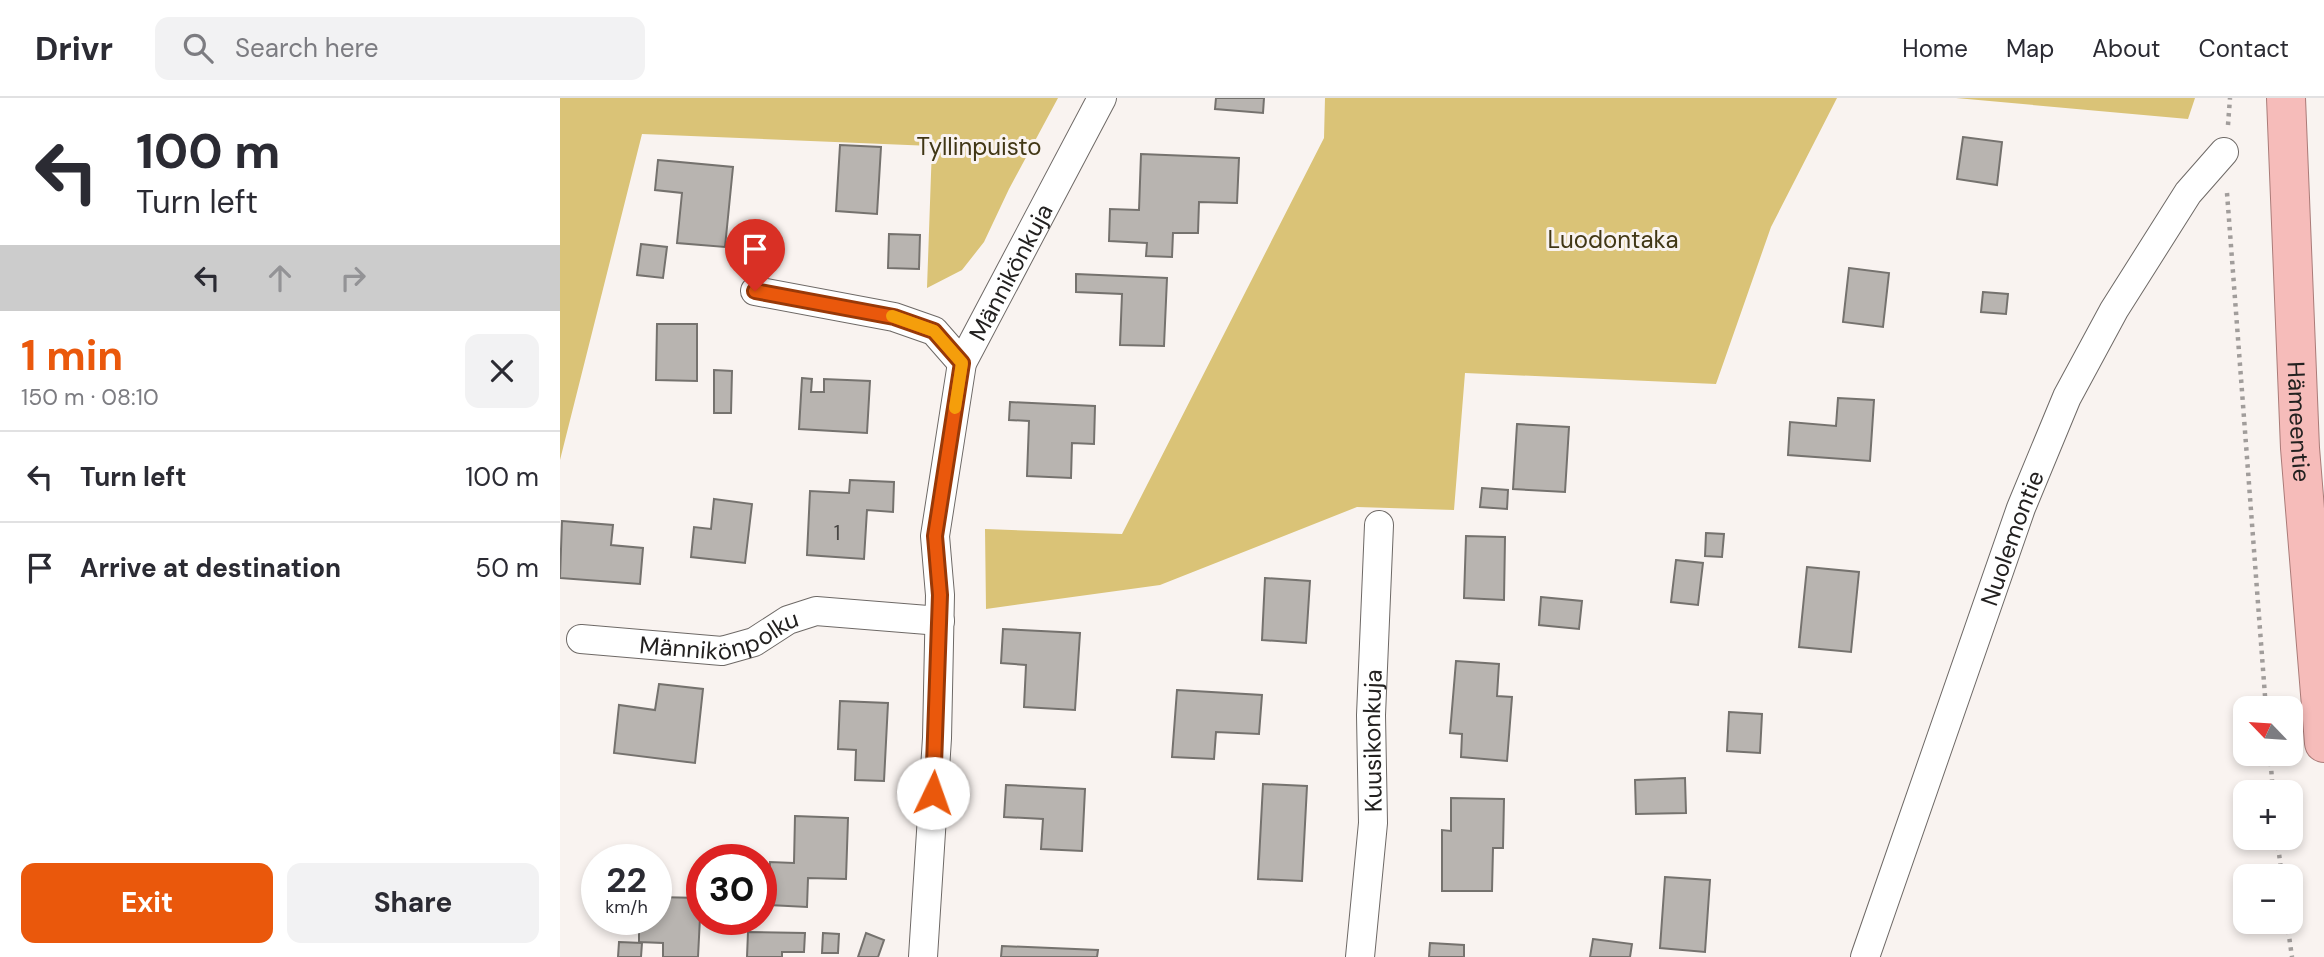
<!DOCTYPE html>
<meta charset="utf-8">
<style>
:root{--surface:#fff;--page:#f2f2f3;--text:#2b2b33;--muted:#7c7c81;--line:#e1e1e2;--accent:#ea580c}
body{margin:0;font-family:"DM Sans",sans-serif;background:var(--page);color:var(--text);height:100vh;display:flex;flex-direction:column;font-size:26px;white-space:nowrap}
*{box-sizing:border-box;margin:0}
p{font-size:23px;color:var(--muted)}
.icon{flex:none;width:38px;height:38px;fill:none;stroke:currentColor;stroke-width:2;stroke-linecap:round;stroke-linejoin:round}
.map{position:relative;flex:1;overflow:hidden}
.sheet{display:flex;flex-direction:column;background:var(--surface);width:560px}
.sheet>*{flex:none}
.top-card{background:#fff;color:var(--text);overflow:hidden}
.needle{width:46px;rotate:295deg}
.fabs{position:absolute;left:1673px;top:598px;display:grid;gap:14px}
.fabs a{display:grid;place-items:center;width:70px;height:70px;border-radius:14px;background:var(--surface);box-shadow:0 4px 10px #0003;font-size:35px}
.speed{position:absolute;left:21px;top:746px;display:flex;gap:14px;font-size:35px;font-weight:700;text-align:center}
.speed>*{display:grid;place-content:center;width:91px;height:91px;border-radius:50%;background:var(--surface);box-shadow:0 4px 10px #0003;line-height:1}
.speed small{font-size:18px;font-weight:400}
.speed .limit{border:10px solid #d22;background:#fff;color:#111}
.pin{position:absolute;display:grid;place-items:center;width:60px;height:60px;color:#fff;margin:-72px -30px;border-radius:50% 50% 50% 0;rotate:-45deg;box-shadow:0 0 7px #0007}
.pin .icon{rotate:45deg}
.me{position:absolute;width:77px;margin:-38px;rotate:3deg;stroke-linejoin:round;filter:drop-shadow(0 0 5px #0008)}
.turn{display:flex;align-items:center;gap:24px;height:147px;padding:0 21px;font-size:32px}
.turn .icon{width:91px;height:91px;stroke-width:2.5}
.turn b{display:block;font-size:49px;line-height:60px}
.lanes{display:flex;align-items:center;height:66px;padding:0 21px;background:#0003;justify-content:center;gap:35px;direction:ltr}
.lanes .off{opacity:.35}
.round{display:grid;place-items:center;flex:none;width:74px;height:74px;border-radius:14px;background:var(--page)}
.headline{display:flex;align-items:center;justify-content:space-between;height:119px;padding:0 21px}
h1{font-size:42px;font-weight:700;line-height:52px;color:var(--accent)}
.primary-button{display:flex;gap:14px;margin-top:auto;padding:14px 21px}
.primary-button a{flex:1;height:80px;border-radius:14px;background:var(--accent);color:#fff;font-size:28px;font-weight:700;line-height:80px;text-align:center}
.primary-button a+a{background:var(--page);color:var(--text)}
ul{padding:0;list-style:none}
li{display:flex;align-items:center;gap:21px;height:91px;padding:0 21px;border-top:2px solid var(--line)}
li div{flex:1}
li b{display:block;font-size:26px}
li em{font-style:normal}
header{display:flex;align-items:center;gap:42px;box-sizing:border-box;height:98px;padding:0 35px;background:var(--surface);border-bottom:2px solid var(--line)}
header strong{font-size:33px}
nav{display:flex;gap:38px;margin-inline-start:auto;font-size:24px}
.search{width:490px;height:63px;background:var(--page);display:flex;align-items:center;gap:18px;box-sizing:border-box;padding:0 24px;border-radius:14px;color:var(--muted);font-size:26px}
main{display:flex;flex:1;min-height:0}
.map>svg:first-child{display:block}
</style>
<header>
<strong>Drivr</strong>
<div class="search"><svg class="icon" aria-label="search" viewBox="0 0 24 24"><circle cx="10" cy="10" r="6"/><path d="M15 15l6 6"/></svg>Search here</div>
<nav><a>Home</a><a>Map</a><a>About</a><a>Contact</a></nav>
</header>
<main>
<section class="sheet">
<div class="top-card">
<div class="turn"><svg class="icon" aria-label="left" viewBox="0 0 24 24"><path d="M17 20v-9H6M10 6l-5 5 5 5"/></svg><div><b>100 m</b>Turn left</div></div>
<div class="lanes"><svg class="icon" aria-label="left" viewBox="0 0 24 24"><path d="M17 20v-9H6M10 6l-5 5 5 5"/></svg><svg class="icon off" aria-label="ahead" viewBox="0 0 24 24"><path d="M12 20V5M6 11l6-6 6 6"/></svg><svg class="icon off" aria-label="right" viewBox="0 0 24 24"><path d="M7 20v-9h11M14 6l5 5-5 5"/></svg></div>
</div>
<div class="headline"><div><h1>1 min</h1><p>150 m · 08:10</p></div><a class="round"><svg class="icon" aria-label="close" viewBox="0 0 24 24"><path d="M6 6l12 12M18 6L6 18"/></svg></a></div>
<ul>
<li><svg class="icon" aria-label="left" viewBox="0 0 24 24"><path d="M17 20v-9H6M10 6l-5 5 5 5"/></svg><div><b>Turn left</b></div><em>100 m</em></li>
<li><svg class="icon" aria-label="arrive" viewBox="0 0 24 24"><path d="M6 21V4h12l-3 4 3 4H6"/></svg><div><b>Arrive at destination</b></div><em>50 m</em></li>
</ul>
<div class="primary-button"><a>Exit</a><a>Share</a></div>
</section>
<div class="map">
<svg width="1764" height="859" viewBox="0 0 1764 859">
<rect width="100%" height="100%" fill="#f9f3f0"/>
<path fill="#dac377" d="M0 0H498L449 91 424 144 402 172 367 190 372 48 82 36 0 362Z
M765 0H1277L1211 129 1156 286 905 275 894 412 797 409 600 487 426 511 425 431 562 436 764 40Z
M1396 0H1635L1628 21Z"/>
<path fill="#b8b4b0" stroke="#75726e" stroke-width="2" d="M656 0H704L703 15 655 11Z
M1403 39 1442 44 1437 87 1397 81Z
M280 47 321 49 317 116 276 113Z
M581 56 679 60 677 105 639 104 638 135H613L612 159 586 158 587 145 549 143 550 111 579 112Z
M98 62 173 69 165 149 117 145 122 95 95 92Z
M329 136 360 137 359 171 328 170Z
M81 146 107 149 103 180 77 177Z
M1289 170 1329 175 1323 229 1283 224Z
M516 176 607 180 604 248 560 247 562 196 516 194Z
M1423 194 1448 196 1446 216 1421 214Z
M97 226H137V283L96 282Z
M154 272 172 273 171 315H154Z
M242 280 252 281 251 294H264V281L310 283 307 335 239 331Z
M1278 300 1314 302 1310 363 1228 357 1230 324 1276 328Z
M450 304 535 308 534 346 512 345 511 380 467 378 469 323 449 322Z
M957 326 1009 329 1005 394 953 391Z
M290 382 334 384 333 414 307 412 304 461 247 457 250 393 289 395Z
M922 390 948 392 947 411 920 409Z
M154 401 192 406 185 465 131 459 134 429 151 431Z
M2 423 53 427 51 447 83 450 80 486 0 480Z
M1146 435 1164 436 1162 459 1145 458Z
M906 438 945 439 944 502 904 500Z
M1116 462 1143 465 1138 507 1111 504Z
M1247 469 1299 474 1291 554 1239 549Z
M705 480 750 483 746 545 702 542Z
M981 499 1022 503 1019 531 979 527Z
M443 531 520 535 515 612 464 609 466 567 441 565Z
M896 563 939 566 937 598 952 599 947 663 901 659 902 636 890 635Z
M99 586 143 591 135 665 54 655 59 607 95 612Z
M617 592 702 597 699 636 656 634 654 661 612 659Z
M280 603 328 605 324 683 295 682 296 652 278 651Z
M1169 614 1202 616 1200 655 1167 653Z
M1125 680 1126 715 1076 716 1075 682Z
M703 686 747 688 742 783 698 781Z
M446 687 525 691 522 753 481 751 483 721 444 719Z
M891 700 944 701 943 750H933L932 793H882V732L891 733Z
M235 718 288 720 286 781 248 780 247 809 209 807 210 764 234 765Z
M1105 779 1150 782 1145 854 1100 850Z
M96 799 141 800 138 859H103V845L79 844V821H96Z
M188 834 245 835 244 854H222V859H187Z
M263 835 279 836 278 855H262Z
M306 835 324 842 318 859H298Z
M1033 841 1072 846 1070 859H1030Z
M59 844 82 845 81 859H58Z
M870 845 904 847V859H869Z
M442 848 538 852 537 859H441Z"/>
<g fill="none" stroke-linecap="round" stroke-linejoin="round">
<defs>
<g id="minor">
<path d="M195 193 334 219 374 233 402 265"/>
<path id="s1" d="M21 541 162 553 194 544 228 522 256 513 380 523"/>
<path id="s2" d="M363 859 377 640 380 497 375 438 402 265 542 0"/>
<path id="s3" d="M800 859 813 725 811 617 819 427"/>
<path id="s4" d="M1305 859 1461 410 1507 299 1554 212 1628 95 1664 54"/>
</g>
<g id="trunk">
<path id="s5" d="M1726 0 1740 350 1764 645"/>
</g>
</defs>
<use href="#minor" stroke="#6e6966" stroke-width="30"/>
<use href="#trunk" stroke="#aa7b78" stroke-width="40"/>
<path stroke="#a19d9b" stroke-width="4.5" stroke-dasharray="3.5 5" stroke-linecap="butt" d="M1668 27 1670 0
M1667 95 1706 611
M1710 656 1713 695
M1717 740 1722 779
M1727 824 1732 859"/>
<use href="#minor" stroke="#fff" stroke-width="28"/>
<use href="#trunk" stroke="#f6bcba" stroke-width="38"/>
</g>
<g fill="none" stroke-linecap="round" stroke-linejoin="round">
<defs>
<path id="route" d="M195 193 334 219 374 233 402 265 375 438 380 497 373 695"/>
</defs>
<use href="#route" stroke="#983908" stroke-width="18"/>
<use href="#route" stroke="#ea580c" stroke-width="12"/>
<path stroke="#f59e0b" stroke-width="12" d="M332 218 374 233 402 265 395 310"/>
</g>
<g text-anchor="middle" dominant-baseline="central" stroke-width="6" stroke-linejoin="round" paint-order="stroke">
<g font-size="21" fill="#484644">
<text x="277" y="435">1</text>
</g>
<g font-size="24" fill="#413715" stroke="#f9f3f0">
<text x="419" y="48">Tyllinpuisto</text>
<text x="1053" y="141">Luodontaka</text>
</g>
<g font-size="24" fill="#232120" stroke="#f9f3f0">
<text stroke="none"><textPath href="#s2" startOffset="700">Männikönkuja</textPath></text>
<text stroke="none"><textPath href="#s5" startOffset="324">Hämeentie</textPath></text>
<text stroke="none"><textPath href="#s4" startOffset="444">Nuolemontie</textPath></text>
<text stroke="none"><textPath href="#s1" startOffset="142">Männikönpolku</textPath></text>
<text stroke="none"><textPath href="#s3" startOffset="217">Kuusikonkuja</textPath></text>
</g>
</g>
</svg>
<div class="fabs">
<a><svg class="needle" viewBox="-14 -14 28 28"><path d="M0-13l5 13h-10z" fill="#e53935"/><path d="M0 13l5-13h-10z" fill="#7c7c81"/></svg></a>
<a>+</a>
<a>−</a>
</div>
<div class="speed"><div>22<small>km/h</small></div><div class="limit">30</div></div>
<div class="pin" style="left:195px;top:193px;background:#d93025"><svg class="icon" aria-label="arrive" viewBox="0 0 24 24"><path d="M6 21V4h12l-3 4 3 4H6"/></svg></div>
<svg class="me" style="left:373px;top:695px" viewBox="-20 -20 40 40"><circle r="19" fill="#fff"/><path d="M0-13L10 11 0 6-10 11z" fill="#ea580c"/></svg>
</div>
</main>
